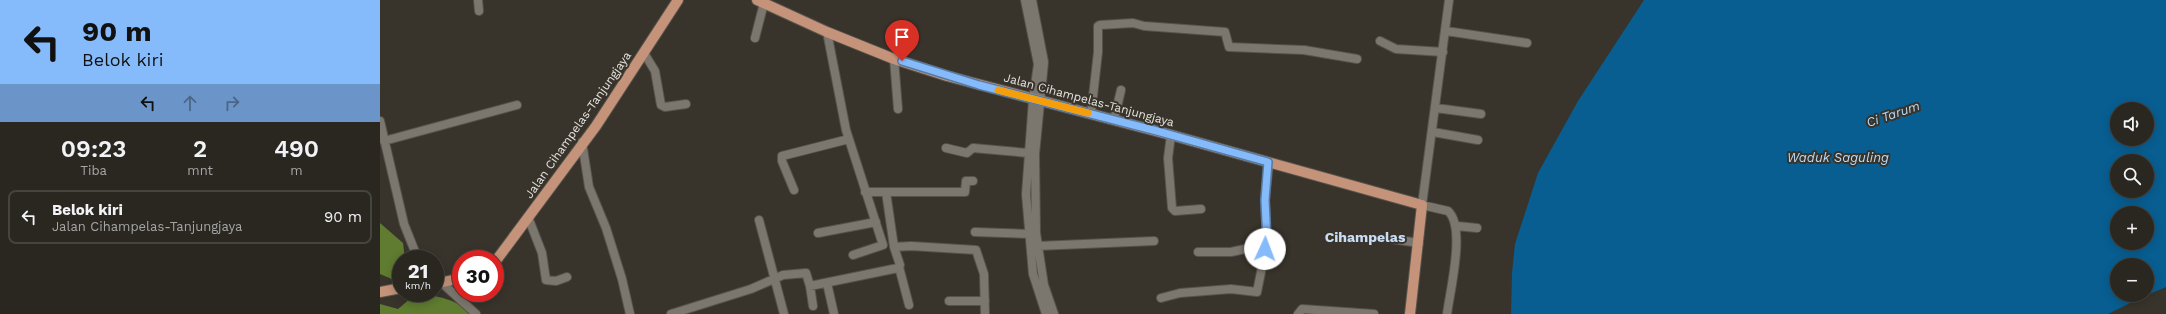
<!DOCTYPE html>
<html lang="id">
<meta charset="utf-8">
<style>
:root{--surface:#2a2721;--page:#36332e;--text:#f1f3f6;--muted:#a5a5a5;--line:#46443f}
body{margin:0;font-family:"Work Sans",sans-serif;background:var(--page);color:var(--text);height:100vh;display:flex;flex-direction:column;font-size:15px;white-space:nowrap}
*{box-sizing:border-box;margin:0}
p{font-size:13px;color:var(--muted)}
.icon{flex:none;width:22px;height:22px;fill:none;stroke:currentColor;stroke-width:2;stroke-linecap:round;stroke-linejoin:round}
.map{position:relative;flex:1;overflow:hidden}
.details{display:flex;flex-direction:column;background:var(--surface);width:380px}
.details>*{flex:none}
.banner{background:#86bbfb;color:#111;overflow:hidden}
.tools{position:absolute;left:1730px;top:102px;display:grid;gap:8px}
.tools a{display:grid;place-items:center;width:44px;height:44px;border-radius:50%;background:var(--surface);box-shadow:0 2px 10px #0003,0 0 0 1px var(--line);font-size:20px}
.speed{position:absolute;left:12px;top:250px;display:flex;gap:8px;font-size:20px;font-weight:700;text-align:center}
.speed>*{display:grid;place-content:center;width:52px;height:52px;border-radius:50%;background:var(--surface);box-shadow:0 2px 10px #0003,0 0 0 1px var(--line);line-height:1}
.speed small{font-size:10px;font-weight:400}
.speed .limit{border:6px solid #d22;background:#fff;color:#111}
.pin{position:absolute;display:grid;place-items:center;width:34px;height:34px;color:#fff;margin:-41px -17px;border-radius:50% 50% 50% 0;rotate:-45deg;box-shadow:0 0 4px #0007}
.pin .icon{rotate:45deg}
.me{position:absolute;width:44px;margin:-22px;rotate:2deg;stroke-linejoin:round;filter:drop-shadow(0 0 3px #0008)}
.turn{display:flex;align-items:center;gap:14px;height:84px;padding:0 16px;font-size:18px}
.turn .icon{width:52px;height:52px;stroke-width:2.5}
.turn b{display:block;font-size:28px;line-height:34px}
.lanes{display:flex;align-items:center;height:38px;padding:0 16px;background:#0003;justify-content:center;gap:20px;direction:ltr}
.lanes .off{opacity:.35}
.eta{display:flex;justify-content:space-evenly;align-items:center;height:68px;text-align:center}
.eta b{font-size:24px;font-weight:600;line-height:28px}
ul{padding:0;list-style:none}
li{display:flex;align-items:center;gap:12px;height:54px;margin:0 8px 6px;padding:0 8px;border:2px solid var(--line);border-radius:8px}
li div{flex:1}
li b{display:block;font-size:15px}
li em{font-style:normal}
main{display:flex;flex:1;min-height:0}
.map>svg:first-child{display:block}
</style>
<main>
<section class="details">
<div class="banner">
<div class="turn"><svg class="icon" aria-label="left" viewBox="0 0 24 24"><path d="M17 20v-9H6M10 6l-5 5 5 5"/></svg><div><b>90 m</b>Belok kiri</div></div>
<div class="lanes"><svg class="icon" aria-label="left" viewBox="0 0 24 24"><path d="M17 20v-9H6M10 6l-5 5 5 5"/></svg><svg class="icon off" aria-label="ahead" viewBox="0 0 24 24"><path d="M12 20V5M6 11l6-6 6 6"/></svg><svg class="icon off" aria-label="right" viewBox="0 0 24 24"><path d="M7 20v-9h11M14 6l5 5-5 5"/></svg></div>
</div>
<div class="eta">
<div><b>09:23</b><p>Tiba</p></div>
<div><b>2</b><p>mnt</p></div>
<div><b>490</b><p>m</p></div>
</div>
<ul>
<li><svg class="icon" aria-label="left" viewBox="0 0 24 24"><path d="M17 20v-9H6M10 6l-5 5 5 5"/></svg><div><b>Belok kiri</b><p>Jalan Cihampelas-Tanjungjaya</p></div><em>90 m</em></li>
</ul>
</section>
<div class="map">
<svg width="1786" height="314" viewBox="0 0 1786 314">
<rect width="100%" height="100%" fill="#38342c"/>
<path fill="#5f7c30" d="M0 223 23 243 25 259H21V277L14 280 0 274Z
M39 294C57 296 78 299 89 314H0V304L18 309C26 303 30 297 39 294Z"/>
<path fill="#085e91" fill-rule="evenodd" d="M1264 0H1786V287L1767 295V265H1737V295H1766L1728 314H1131L1132 273 1135 244 1158 173 1198 101ZM1737 109H1767V139H1737ZM1737 161H1767V191H1737ZM1737 213H1767V243H1737Z"/>
<g fill="none" stroke-linecap="round" stroke-linejoin="round">
<defs>
<path id="minor" d="M98 0 99 11
M645 0 658 64 653 100 646 194 653 274 666 314
M652 0 664 62 655 154 656 233 664 285 674 314
M1066 31 1147 43
M447 32 466 130 503 245 473 255
M375 38 384 3
M1000 41 1016 49 1063 52
M264 53 275 71 281 105 285 107 306 104
M514 59 518 109
M1056 108 1101 114
M711 114 718 52V26L720 25 753 23 764 26 845 32 849 47 924 50 977 59
M734 120 741 90
M0 121 24 224 38 259
M1053 132 1098 140
M791 135 788 158 792 208 795 211 821 209
M4 141 137 105
M202 142 209 187 226 228 242 279 250 314
M566 148 587 153 593 148 648 153
M414 190 402 161V156L469 139
M485 192H585L586 181H593
M506 192 514 247
M148 217 162 253 166 280 176 281 187 277
M379 220 404 314
M1077 226 1097 228
M595 232 649 234
M438 233 496 222
M1012 239 1039 243
M657 246 774 241
M818 252H851L865 249H885
M519 267 529 305
M62 283 96 314
M447 283 454 314
M430 286 433 306
M781 298 800 293 851 289 877 292 887 242 885 200 889 162
M569 301H605
M291 314 371 289 403 275 426 273 430 286 518 268 520 265 514 247 531 246 596 250 604 274 605 314
M918 314 922 309 994 314
M1067 314C1070 291 1086 227 1068 211L1042 205 1069 0"/>
<path id="major" d="M377 0 447 32 514 59 567 76 791 135 1042 205 1030 314
M115 262 216 126 298 0
M55 284 81 278
M0 292 21 288"/>
</defs>
<use href="#minor" stroke="#57534c" stroke-width="10"/>
<use href="#major" stroke="#57534c" stroke-width="12"/>
<use href="#minor" stroke="#7c776e" stroke-width="8"/>
<use href="#major" stroke="#c59379" stroke-width="10"/>
</g>
<g fill="none" stroke-linecap="round" stroke-linejoin="round">
<defs>
<path id="route" d="M522 61 599 85 777 131 888 162 885 200 887 242 885 249"/>
</defs>
<use href="#route" stroke="#577aa3" stroke-width="10"/>
<use href="#route" stroke="#86bbfb" stroke-width="7"/>
<path stroke="#f59e0b" stroke-width="7" d="M618 90 708 113"/>
</g>
<g text-anchor="middle" dominant-baseline="central" stroke-width="4" stroke-linejoin="round" paint-order="stroke">
<g font-size="12" fill="#e4e1dc" stroke="#38342c">
<text transform="translate(709 100) rotate(15)">Jalan Cihampelas-Tanjungjaya</text>
<text transform="translate(198 125) rotate(-55)">Jalan Cihampelas-Tanjungjaya</text>
</g>
<g font-size="13" font-style="italic" fill="#b8dcf9" stroke="#38342c">
<text transform="translate(1513 114) rotate(-19)">Ci Tarum</text>
<text x="1458" y="157">Waduk Saguling</text>
</g>
<g font-size="14" font-weight="bold" fill="#c9ddf5" stroke="#38342c">
<text x="985" y="237">Cihampelas</text>
</g>
</g>
</svg>
<div class="tools">
<a><svg class="icon" aria-label="sound" viewBox="0 0 24 24"><path d="M4 9h4l5-4v14l-5-4H4zM17 9q2 3 0 6"/></svg></a>
<a><svg class="icon" aria-label="search" viewBox="0 0 24 24"><circle cx="10" cy="10" r="6"/><path d="M15 15l6 6"/></svg></a>
<a>+</a>
<a>−</a>
</div>
<div class="speed"><div>21<small>km/h</small></div><div class="limit">30</div></div>
<div class="pin" style="left:522px;top:61px;background:#d93025"><svg class="icon" aria-label="arrive" viewBox="0 0 24 24"><path d="M6 21V4h12l-3 4 3 4H6"/></svg></div>
<svg class="me" style="left:885px;top:249px" viewBox="-20 -20 40 40"><circle r="19" fill="#fff"/><path d="M0-13L10 11 0 6-10 11z" fill="#86bbfb"/></svg>
</div>
</main>
